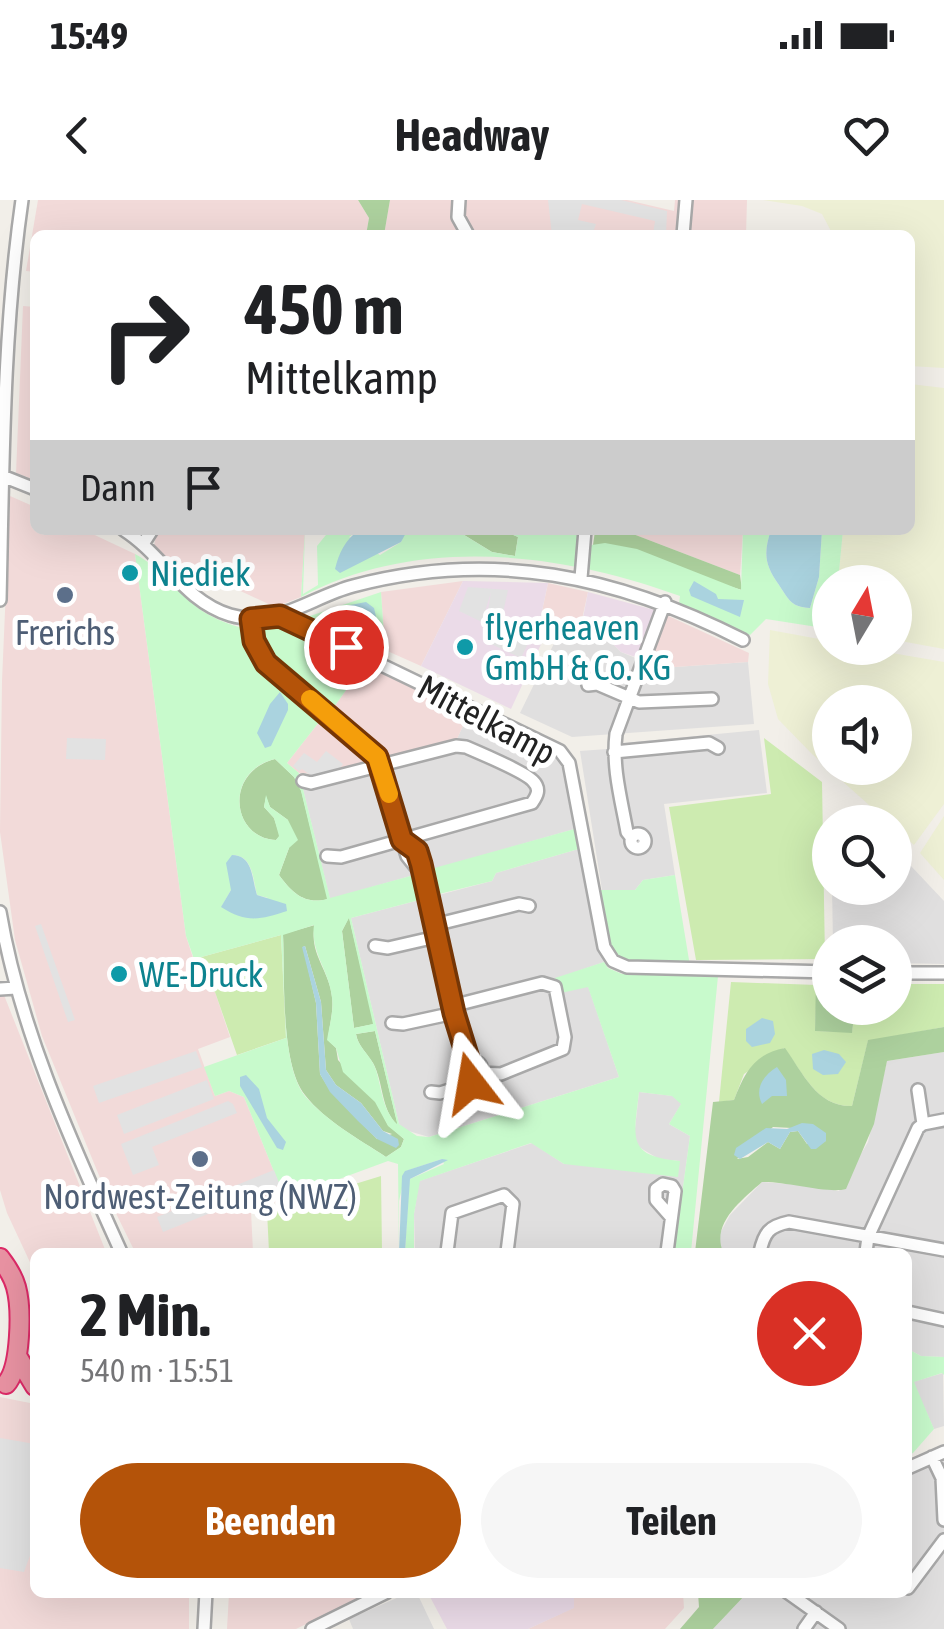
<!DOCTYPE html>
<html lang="de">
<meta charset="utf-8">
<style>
:root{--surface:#fff;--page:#f6f6f6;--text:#202124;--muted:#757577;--accent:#b45309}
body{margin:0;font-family:"Asap Condensed",sans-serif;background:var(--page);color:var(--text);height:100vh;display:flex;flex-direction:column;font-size:38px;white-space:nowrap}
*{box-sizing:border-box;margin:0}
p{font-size:32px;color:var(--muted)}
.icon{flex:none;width:55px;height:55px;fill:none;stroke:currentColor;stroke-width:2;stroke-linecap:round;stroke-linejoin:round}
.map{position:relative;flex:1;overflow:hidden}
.sheet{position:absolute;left:30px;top:1048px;width:882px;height:350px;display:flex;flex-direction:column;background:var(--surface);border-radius:15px;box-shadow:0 10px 40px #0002}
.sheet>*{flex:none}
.banner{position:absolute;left:30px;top:30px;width:885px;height:305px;border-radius:15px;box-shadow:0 10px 40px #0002;background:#fff;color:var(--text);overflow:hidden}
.needle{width:65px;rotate:10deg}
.tools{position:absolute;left:812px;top:365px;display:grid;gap:20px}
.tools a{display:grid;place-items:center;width:100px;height:100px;border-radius:50%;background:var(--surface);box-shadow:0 10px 40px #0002;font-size:50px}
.pin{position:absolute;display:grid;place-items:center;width:85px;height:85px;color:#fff;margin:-42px;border:5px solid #fff;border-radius:50%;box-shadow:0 2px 10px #0007}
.me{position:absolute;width:110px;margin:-55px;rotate:346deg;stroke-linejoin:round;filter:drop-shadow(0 0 8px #0008)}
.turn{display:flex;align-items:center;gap:35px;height:210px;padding:0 50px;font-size:45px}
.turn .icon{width:130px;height:130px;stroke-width:2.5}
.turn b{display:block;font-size:70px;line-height:85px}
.then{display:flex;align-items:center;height:95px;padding:0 50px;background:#0003;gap:20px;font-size:38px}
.round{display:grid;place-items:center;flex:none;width:105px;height:105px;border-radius:52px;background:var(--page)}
.head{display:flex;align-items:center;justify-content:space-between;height:170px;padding:0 50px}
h1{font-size:60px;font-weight:700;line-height:75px}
.button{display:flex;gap:20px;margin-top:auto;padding:20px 50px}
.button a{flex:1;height:115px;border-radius:60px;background:var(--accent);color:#fff;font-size:40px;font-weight:700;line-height:115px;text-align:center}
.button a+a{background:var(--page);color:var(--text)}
.status{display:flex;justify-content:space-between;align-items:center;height:70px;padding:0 50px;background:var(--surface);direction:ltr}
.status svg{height:28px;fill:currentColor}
header{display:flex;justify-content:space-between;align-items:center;height:130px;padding:0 50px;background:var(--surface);font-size:45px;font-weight:700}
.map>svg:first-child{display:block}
</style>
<div class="status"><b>15:49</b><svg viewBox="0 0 49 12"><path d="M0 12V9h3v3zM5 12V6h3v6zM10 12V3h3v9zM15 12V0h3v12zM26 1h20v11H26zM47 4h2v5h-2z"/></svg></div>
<header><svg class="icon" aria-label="back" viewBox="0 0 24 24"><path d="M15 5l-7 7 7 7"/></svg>Headway<svg class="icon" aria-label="heart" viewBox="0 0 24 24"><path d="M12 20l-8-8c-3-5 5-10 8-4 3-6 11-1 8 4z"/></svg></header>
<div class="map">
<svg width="944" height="1429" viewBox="0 0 944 1429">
<rect width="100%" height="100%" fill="#f2efe9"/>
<path fill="#e0dfdf" d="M561 429 610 441 621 452 660 468 748 462 754 524 572 537 520 513Z
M468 515 555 555 566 566 578 628 330 699 303 589 313 580 456 541Z
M759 530 767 593 664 604 675 675 643 680 635 690H602L580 551 607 549 623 543Z
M582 648 604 762 555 779 588 786 619 877 429 937 405 930 399 924 351 718 492 681 496 673Z
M895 649 944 701V764L895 763V742H833L832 688H895Z
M944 852V1157L921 1156 908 1149V1052H723L719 1045V1035L730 1015 762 982 804 985 839 991 868 942 887 861Z
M639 892 673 896 682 903 669 924 690 936 677 1031 667 1030 665 1052H415L414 1014 419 981 532 943 564 964 680 961 659 959 637 946 634 938Z
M943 1173 944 1226 934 1229 913 1182Z
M944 1256V1429H713L747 1393 908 1392V1273Z
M408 1393H417L434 1429H353L349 1419Z"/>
<path fill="#f2dad9" d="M38 0H358L369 18 366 35H35V72L26 71Z
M390 0H627L674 11 675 0H747L746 35H384Z
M23 106 35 107V280L16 273Z
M10 296 35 307V330H84L135 354 186 736 202 786 215 792 230 837 198 849 215 896 229 891 244 897 285 999 251 1011 253 1052H135L107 995 42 836 15 740 0 632 2 481Z
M157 330H305L301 397 275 407 163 355 154 346Z
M611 330H743L740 375 633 334Z
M463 381 421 466 385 450 381 392Z
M548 383 588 392 579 433 539 425Z
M664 414 749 453 748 462 660 468 647 462Z
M364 465 468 515 456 541 387 560 374 539 334 507Z
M323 517 368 554 372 564 313 580 307 573H299L287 563Z
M0 785 106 1052H35V1073L7 1013 0 990Z
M0 1197 35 1204V1392L189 1393V1429H0Z
M229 1393V1392L369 1393 296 1429H227Z
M574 1393H683L684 1408 665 1429H528L573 1408Z"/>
<path fill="#ebdbe8" d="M463 381 548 383 539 425 549 427 511 509 421 466Z
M588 392 658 411 641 459 621 452 610 441 580 433Z
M428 1393H574V1408L528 1429H447Z"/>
<path fill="#eef0d5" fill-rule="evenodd" d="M763 0H944V168L910 166V35H833L822 14 802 6Z
M910 184 944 188V449L895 440V382H838L843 330H910Z
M770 430 830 441V448H863L944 462V604L914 645 895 628V622H888L812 554 778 519 768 484ZM895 502V568H830V502Z
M944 616V680L920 653Z"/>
<path fill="#cdebb0" d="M764 538 822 582 825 759 696 760 669 607 771 594Z
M281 735 286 838 237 855 215 792 202 786 194 759Z
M731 782 817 785 815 831 852 832 855 808H895V784H944V827L868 841 852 906C817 907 804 874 784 848L744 874 734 900 719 902Z
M381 976 382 1052H269L267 1011Z"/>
<path fill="#add19e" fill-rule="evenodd" d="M358 0H390L384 35H366L369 18Z
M456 330H502L518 337 515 356 492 352Z
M611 330 633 334 740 375 742 390 593 345 595 331Z
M275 559 294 577 301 590 328 699C305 705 292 693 279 675L289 648 288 620 270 607 266 597 264 607 274 618 280 636 276 640C231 638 224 572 275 559Z
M349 717 374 824 354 828 342 731Z
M315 725C308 753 330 771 332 797 334 810 329 827 328 840L336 848 338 860 376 902 388 925 404 939 401 947 386 957C359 939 325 921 305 895 280 864 285 776 283 734ZM305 746 321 802 326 870 336 885 361 903 383 931 392 934 377 939 331 892 320 874 316 803 303 747Z
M816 777H830V808H855L852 833 815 831Z
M944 827V852L887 861 874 924 846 989C828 994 785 981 762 982 742 1000 711 1023 723 1052H695L713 902 734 900C745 872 754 854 785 848 803 873 817 907 852 906L868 840ZM773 927 792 928 826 941 807 944 798 931 790 932 780 949 768 942 748 957 737 959Z
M375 831 398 926C380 908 384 883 373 863 367 853 358 846 356 834Z
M698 1393V1392L747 1393 713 1429H680L699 1407Z"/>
<path fill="#c8facc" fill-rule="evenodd" d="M305 330 303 394 318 385 317 346 330 330H359L349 337 380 355 401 342 406 330H456L492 352 515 356 518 337 502 330 511 333 579 330 578 347 605 343 637 349 741 390 743 330H771C763 354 765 365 779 385 789 400 791 407 810 408L819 377 822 330H843L838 382H830V429L766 419 750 435 679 404 680 396C560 352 418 335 301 397Z
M135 354C180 379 183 414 244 428L256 462 323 517 287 563 299 573 296 583 303 589 330 698 414 675 423 699 351 718 399 924 417 936 429 937 619 877 588 787 561 793 555 778 604 762 608 768 622 774 718 776 691 1052H674L690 936 669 924 681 904 672 896 639 892C634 938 626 956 680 961L678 977 564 964 531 943 420 981 414 1014V1052H405L409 984 410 979 444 964 442 959 406 971 399 1001V1052L398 964 388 961 285 999 244 897 229 891 215 896 204 867 286 838 281 735 194 759 186 736ZM275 559 294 577 301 591 327 699C305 705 292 693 279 675L289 648 298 640 288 620 270 607 266 595 264 607 274 618 279 636 276 640C231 638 224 571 275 559ZM232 655C253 655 253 679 257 695L268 698 222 706 231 690ZM349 718 373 824 354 828 342 731ZM314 725C310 752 330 772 332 798 334 811 329 827 327 840L336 848 343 872 375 902 388 926 404 939 401 947 386 957C359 939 326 921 305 896 280 864 285 777 283 735ZM375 831 397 923V924C382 909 382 889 376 870 372 856 358 848 356 834Z
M381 392 385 450 307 417Z
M288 425 364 465 334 507 267 448 262 430Z
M578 628 582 648 496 673 492 681 431 696 427 670Z
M675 675 690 766C609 764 610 774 599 690H635L643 680Z
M908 1149 921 1156 944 1157V1175L942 1173 914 1182 934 1229 913 1253 908 1255Z"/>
<path fill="#e2e2e2" d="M548 0H621L667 11 666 35H647L653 34 655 21 582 4 578 20 596 24 592 35H552Z
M468 387 508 390 500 427 529 441 521 458 491 444 499 426 486 422 491 392 482 422 459 411Z
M67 538 106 539 105 560 66 559Z
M326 551 343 564 336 574 326 572 316 579 302 569 299 571 293 566 304 553 317 562Z
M41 724 75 820 68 822 35 726Z
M196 851 202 867 99 903 93 886Z
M207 880 214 899 124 934 117 915Z
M228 901 233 904 237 913 152 947 159 965 133 975 121 944Z
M274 970 280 985 163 1032 157 1017Z
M0 1238 35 1244V1342L24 1372 0 1368Z"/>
<path fill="#aad3df" d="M359 330 407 331 401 342 340 373 335 369C339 353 345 340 359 330Z
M771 330H822L819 377 810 408C791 407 789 400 779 385 765 365 763 354 771 330Z
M694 381 716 394 718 399 744 400 740 417 691 396 689 390Z
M366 402 374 408 378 425 372 434 353 432 339 423 336 411 340 407Z
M280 492 288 504V510L271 546 265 548 257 533 270 504Z
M232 655C253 655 252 679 257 695L286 704 287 711C260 720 246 723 221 707L231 690 226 663Z
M305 746 321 802 326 870 336 885 361 903 383 931 398 939 399 945 396 948 377 939 358 921 330 892 320 874 316 803 302 747Z
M762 818 773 821 775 834 770 843 752 847 746 841V829Z
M824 850 839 854 846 862 838 874 823 875 813 869 812 854Z
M777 867 786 880 787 896H772L762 904C754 888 764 875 777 867Z
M246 875 259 889 267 918 286 942 283 950 277 948 240 886V877Z
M802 923 813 924 826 933V941L816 949H811L798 931 790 932 780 949 768 942 740 959 734 955 736 948 766 928 787 929Z
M442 959 448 960 410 979 405 1052H399L402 976 405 971Z"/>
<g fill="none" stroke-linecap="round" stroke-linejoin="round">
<defs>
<path id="minor" d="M459 0 458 17 468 35
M683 35 686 0
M0 275 35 289
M124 330C163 355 184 401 230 415 276 429 311 397 353 386 493 349 617 376 743 440
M143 344 152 330
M581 378 585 330
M0 400C3 266 3 133 22 0
M280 416 560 551 569 563 604 747 613 761 627 767 830 772
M251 419 253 441 266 463 377 557 407 656 423 676
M588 485 597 484 639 502 712 499
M614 552 709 543 718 548
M303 581 311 583 456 546 466 547C480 553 525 572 533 581 541 589 537 596 532 603L341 657 327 656
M631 641a7 7 0 1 1 14 0a7 7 0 1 1-14 0Z
M631 637 627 632C621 599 612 567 616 534L665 402
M402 640 417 651 454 813 470 865
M0 712C20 831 72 943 121 1052
M434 725 519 704 529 706
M375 746 388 748 436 737
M895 773H944
M0 789 16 788
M452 806 542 783 555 787 565 837 563 849 501 874 479 873
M392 823 403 824 454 813
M469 868a6 6 0 1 1 12 0a6 6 0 1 1-12 0Z
M918 890 923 924
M431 892 440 893 471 883 470 872
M447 1052 452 1013 504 995 513 1004 507 1052
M667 1052 675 991 672 986 663 984 656 989V1000L671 1017
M760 1052C764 1033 769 1026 789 1022L944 1050
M866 1052 868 1037 918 928 923 924 944 920
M908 1112 944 1120
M932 1257 942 1278 944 1320
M908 1268 944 1252
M908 1388 944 1340
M787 1392 839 1429
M204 1429 206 1392
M312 1429 387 1392
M804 1429 816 1412"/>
<path id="highway" d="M0 1058C7 1067 13 1076 16 1087 22 1109 21 1168 6 1184
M17 1156 35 1186"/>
</defs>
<use href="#minor" stroke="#a9a9a9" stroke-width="16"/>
<use href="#highway" stroke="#dc2a67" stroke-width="22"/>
<use href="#minor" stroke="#fff" stroke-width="11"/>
<use href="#highway" stroke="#e892a2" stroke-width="18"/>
</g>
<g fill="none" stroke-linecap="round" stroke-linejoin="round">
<defs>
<path id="route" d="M346 447 280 416 251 419 254 441 266 463 377 557 402 640 417 651 421 664 454 813 470 865 471 883"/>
</defs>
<use href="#route" stroke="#753606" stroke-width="25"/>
<use href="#route" stroke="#b45309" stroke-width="18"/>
<path stroke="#f59e0b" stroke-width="18" d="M310 499 377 557 389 594"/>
</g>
<g fill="#0f9aa8" stroke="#fff" stroke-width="4">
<circle cx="130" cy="373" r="10"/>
<circle cx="465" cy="447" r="10"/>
<circle cx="119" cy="774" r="10"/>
</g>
<g fill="#5c6f8a" stroke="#fff" stroke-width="4">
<circle cx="65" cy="395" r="10"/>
<circle cx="200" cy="959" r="10"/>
</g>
<g text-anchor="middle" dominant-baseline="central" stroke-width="10" stroke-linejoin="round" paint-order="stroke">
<g font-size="35" fill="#0d838f" stroke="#fff" text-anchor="start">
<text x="150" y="373">Niediek</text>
<text x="485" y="427">flyerheaven<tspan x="485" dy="40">GmbH &amp; Co. KG</tspan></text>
<text x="139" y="774">WE-Druck</text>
</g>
<g font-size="35" fill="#4e5e75" stroke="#fff">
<text x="65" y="432">Frerichs</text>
<text x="200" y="996">Nordwest-Zeitung (NWZ)</text>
</g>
<g font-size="35" fill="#222" stroke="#fff">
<text transform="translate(487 519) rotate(28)">Mittelkamp</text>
</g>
</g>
</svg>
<div class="tools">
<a><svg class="needle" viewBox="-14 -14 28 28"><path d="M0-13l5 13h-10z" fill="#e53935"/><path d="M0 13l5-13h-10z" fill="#757577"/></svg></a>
<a><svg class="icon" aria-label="sound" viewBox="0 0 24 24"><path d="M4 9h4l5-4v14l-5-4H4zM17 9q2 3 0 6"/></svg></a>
<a><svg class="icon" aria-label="search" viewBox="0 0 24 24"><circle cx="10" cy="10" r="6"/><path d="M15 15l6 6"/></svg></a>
<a><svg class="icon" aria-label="layers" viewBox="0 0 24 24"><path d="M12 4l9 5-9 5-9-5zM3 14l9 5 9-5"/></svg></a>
</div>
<div class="pin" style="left:346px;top:447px;background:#d93025"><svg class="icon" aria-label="arrive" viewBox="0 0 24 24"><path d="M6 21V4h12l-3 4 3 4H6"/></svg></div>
<svg class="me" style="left:471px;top:883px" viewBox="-20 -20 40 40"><path d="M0-17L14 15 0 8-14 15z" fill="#b45309" stroke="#fff" stroke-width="4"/></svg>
<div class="banner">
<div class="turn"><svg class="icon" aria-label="right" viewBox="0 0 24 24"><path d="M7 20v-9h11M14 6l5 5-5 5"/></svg><div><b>450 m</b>Mittelkamp</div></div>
<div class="then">Dann<svg class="icon" aria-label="arrive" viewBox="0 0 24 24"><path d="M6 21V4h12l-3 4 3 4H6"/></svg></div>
</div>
<section class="sheet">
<div class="head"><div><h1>2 Min.</h1><p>540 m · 15:51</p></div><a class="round" style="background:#d93025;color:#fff"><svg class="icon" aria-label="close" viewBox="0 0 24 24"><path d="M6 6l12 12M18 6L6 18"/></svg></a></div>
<div class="button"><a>Beenden</a><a>Teilen</a></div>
</section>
</div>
